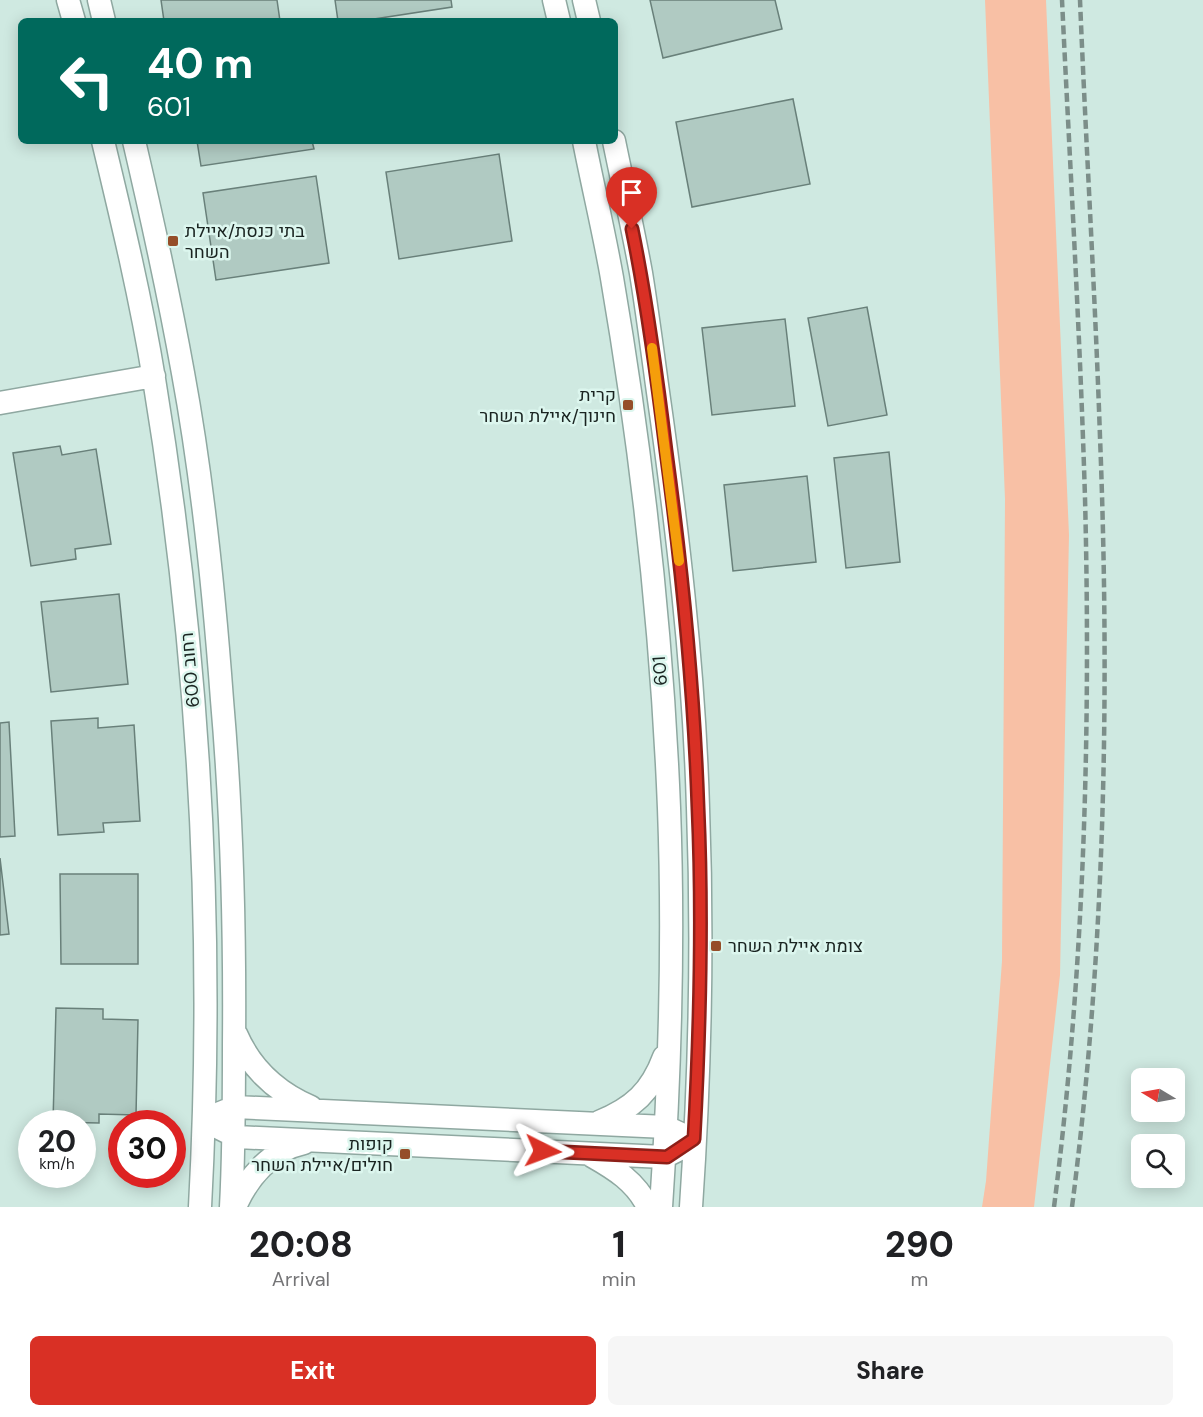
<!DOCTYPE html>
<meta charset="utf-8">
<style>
:root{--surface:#fff;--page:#f6f6f6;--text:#202124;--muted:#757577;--accent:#d93025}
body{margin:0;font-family:"DM Sans",Heebo,sans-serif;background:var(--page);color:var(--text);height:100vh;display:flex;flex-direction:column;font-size:22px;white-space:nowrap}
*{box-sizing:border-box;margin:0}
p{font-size:20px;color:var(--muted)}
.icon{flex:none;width:33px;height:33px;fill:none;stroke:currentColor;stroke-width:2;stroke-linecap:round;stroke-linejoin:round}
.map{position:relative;height:1207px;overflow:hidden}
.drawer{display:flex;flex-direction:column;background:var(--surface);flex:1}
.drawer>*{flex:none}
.top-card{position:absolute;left:18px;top:18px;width:600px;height:126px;border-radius:9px;box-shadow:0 3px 15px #0003;background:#00695c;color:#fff;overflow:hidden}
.needle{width:39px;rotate:280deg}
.buttons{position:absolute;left:1131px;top:1068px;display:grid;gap:12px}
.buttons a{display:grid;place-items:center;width:54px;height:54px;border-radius:9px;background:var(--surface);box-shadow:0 3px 15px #0003;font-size:30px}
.speed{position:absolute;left:18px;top:1110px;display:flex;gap:12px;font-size:30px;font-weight:700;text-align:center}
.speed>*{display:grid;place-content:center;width:78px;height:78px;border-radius:50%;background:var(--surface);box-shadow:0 3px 15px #0003;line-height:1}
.speed small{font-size:15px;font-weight:400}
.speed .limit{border:9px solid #d22;background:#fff;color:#111}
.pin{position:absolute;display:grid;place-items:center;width:51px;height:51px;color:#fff;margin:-62px -26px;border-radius:50% 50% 50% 0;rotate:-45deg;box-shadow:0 0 6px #0007}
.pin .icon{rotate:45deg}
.me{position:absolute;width:66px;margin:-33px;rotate:93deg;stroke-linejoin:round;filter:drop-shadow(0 0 4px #0008)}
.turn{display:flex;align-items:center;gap:21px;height:126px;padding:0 30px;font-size:27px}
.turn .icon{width:78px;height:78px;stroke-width:2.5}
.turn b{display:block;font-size:42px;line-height:51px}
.eta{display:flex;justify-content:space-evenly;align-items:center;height:102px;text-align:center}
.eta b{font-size:36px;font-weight:800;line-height:42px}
.button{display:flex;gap:12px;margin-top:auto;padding:12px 30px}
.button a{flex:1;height:69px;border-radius:9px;background:var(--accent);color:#fff;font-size:24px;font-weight:800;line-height:69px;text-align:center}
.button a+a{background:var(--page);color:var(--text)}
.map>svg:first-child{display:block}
</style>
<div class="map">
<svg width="1203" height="1207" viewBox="0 0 1203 1207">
<rect width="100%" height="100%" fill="#cfe9e1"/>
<path fill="#f8c0a5" d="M985 0H1046L1069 535 1060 975 1034 1207H982L986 1181 1002 961 1005 499Z"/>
<path fill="#b0cac2" stroke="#69807a" stroke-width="1.5" d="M161 0H277L280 21H164Z
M335 0H451L452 7 361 21H338Z
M650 0H775L782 29 663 58Z
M793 99 810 184 692 207 676 122Z
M197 141H312L314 149 201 166Z
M499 154 512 241 399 259 386 172Z
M316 176 329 263 216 280 203 193Z
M867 307 887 415 828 426 808 318Z
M785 319 795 406 712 415 702 328Z
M60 446 62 455 96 449 111 544 75 549 76 559 31 566 13 453Z
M889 452 900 562 846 568 834 458Z
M807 476 816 562 733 571 724 485Z
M119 594 128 684 51 692 41 602Z
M98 718V728L134 725 140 821 103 823 104 832 58 835 51 721Z
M9 722 15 836 0 837V723Z
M0 858 9 934 0 935Z
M60 874H138V964H61Z
M56 1008 103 1009V1019L138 1020 136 1115 99 1114V1123L53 1122Z"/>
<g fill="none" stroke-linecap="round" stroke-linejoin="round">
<defs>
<path id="street" d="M68 0 74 21
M99 0 104 21
M554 0 559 21
M584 0 589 21
M103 141C122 220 141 299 154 379 199 652 215 930 200 1207
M134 141C152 218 169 295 183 373 203 481 214 591 222 700 232 815 235 930 234 1045 234 1099 234 1153 231 1207
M584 141C593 187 604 232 612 278 642 453 662 632 669 808 674 941 670 1075 661 1207
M614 141C623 185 633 229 641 273 647 310 652 348 657 385 677 525 694 667 698 808 703 941 700 1075 691 1207
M0 403 154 376
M236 1034C251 1069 276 1092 311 1107
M220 1113 235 1107 666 1127 679 1133
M599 1122C633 1108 651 1092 664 1057
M221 1129 237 1137 664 1157 676 1151
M592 1156C615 1169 636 1182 648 1207
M235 1207C248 1177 271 1150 304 1143"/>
</defs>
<use href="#street" stroke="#8fa8a1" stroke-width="25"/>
<use href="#street" stroke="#fff" stroke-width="22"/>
<path stroke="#7c8e89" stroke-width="4.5" stroke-dasharray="9 4.5" stroke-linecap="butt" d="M1054 1207C1084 972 1091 734 1085 498 1080 332 1070 166 1062 0
M1072 1207C1105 952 1110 694 1100 437 1095 291 1086 146 1080 0"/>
</g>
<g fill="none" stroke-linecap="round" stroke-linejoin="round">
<defs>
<path id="route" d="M543 1151 667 1157 694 1139C700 1029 703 918 698 808 694 689 682 569 666 451 657 377 647 302 632 229"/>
</defs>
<use href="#route" stroke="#8d1f18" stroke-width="15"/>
<use href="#route" stroke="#d93025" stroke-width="10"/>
<path stroke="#f59e0b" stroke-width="10" d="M652 348 679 561"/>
</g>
<g fill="#954e29" stroke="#dcf6ee" stroke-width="2">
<rect x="167" y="235" width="12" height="12" rx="3"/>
<rect x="622" y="399" width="12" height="12" rx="3"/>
<rect x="710" y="940" width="12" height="12" rx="3"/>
<rect x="399" y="1148" width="12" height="12" rx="3"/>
</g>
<g text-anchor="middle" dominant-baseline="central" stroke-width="5" stroke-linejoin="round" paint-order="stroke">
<g font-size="18" fill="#1a2421" stroke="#dcf6ee" text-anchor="start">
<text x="185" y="231">בתי כנסת/איילת<tspan x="185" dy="21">השחר</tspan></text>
<text x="616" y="395" text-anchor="end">קרית<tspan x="616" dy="21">חינוך/איילת השחר</tspan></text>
<text x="728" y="946">צומת איילת השחר</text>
<text x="393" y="1144" text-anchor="end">קופות<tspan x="393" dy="21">חולים/איילת השחר</tspan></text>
</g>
<g font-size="18" fill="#1a2421" stroke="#dcf6ee">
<text transform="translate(190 670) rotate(-95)">רחוב 600</text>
<text transform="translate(660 671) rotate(-94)">601</text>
</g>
</g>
</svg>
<div class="buttons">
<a><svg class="needle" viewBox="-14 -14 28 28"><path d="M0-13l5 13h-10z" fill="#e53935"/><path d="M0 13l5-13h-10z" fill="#757577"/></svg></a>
<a><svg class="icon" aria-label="search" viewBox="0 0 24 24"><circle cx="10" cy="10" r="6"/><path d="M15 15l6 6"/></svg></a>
</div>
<div class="speed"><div>20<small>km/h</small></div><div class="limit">30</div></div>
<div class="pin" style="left:632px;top:229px;background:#d93025"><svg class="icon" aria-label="arrive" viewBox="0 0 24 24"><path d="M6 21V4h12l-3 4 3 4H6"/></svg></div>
<svg class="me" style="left:543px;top:1151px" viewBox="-20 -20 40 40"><path d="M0-17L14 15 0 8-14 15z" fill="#d93025" stroke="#fff" stroke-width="4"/></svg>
<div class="top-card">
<div class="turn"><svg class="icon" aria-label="left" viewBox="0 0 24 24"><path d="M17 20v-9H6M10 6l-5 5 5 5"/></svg><div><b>40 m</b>601</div></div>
</div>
</div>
<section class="drawer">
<div class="eta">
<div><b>20:08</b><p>Arrival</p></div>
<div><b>1</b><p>min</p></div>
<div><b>290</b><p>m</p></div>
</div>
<div class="button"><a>Exit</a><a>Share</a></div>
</section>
